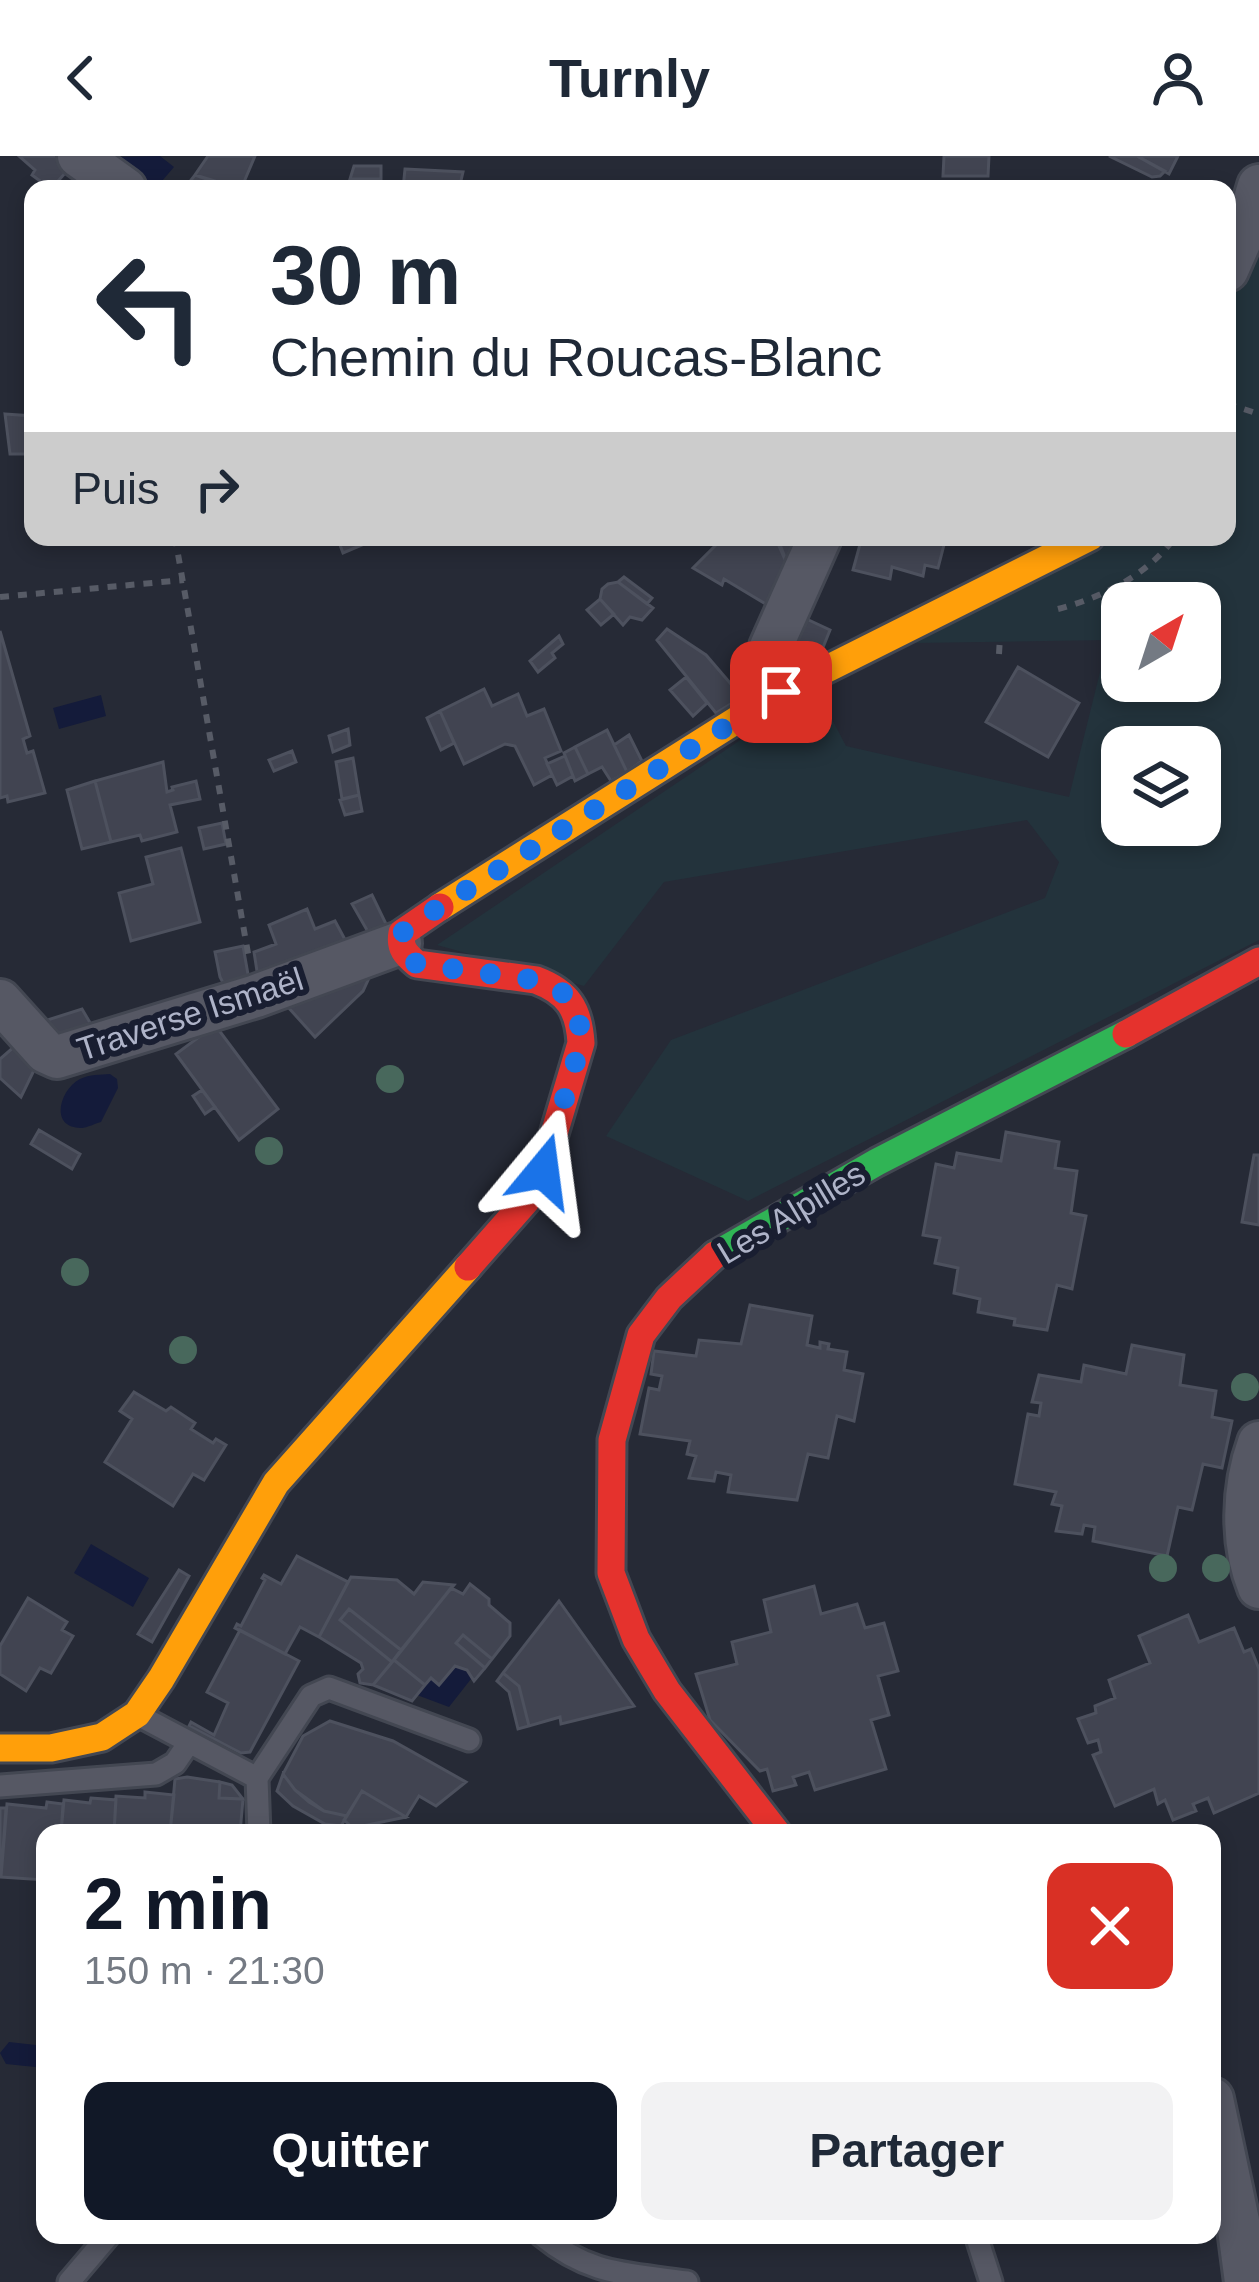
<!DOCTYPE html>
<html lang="fr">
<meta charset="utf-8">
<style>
:root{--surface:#fff;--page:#f2f2f3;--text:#1f2937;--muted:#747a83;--accent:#111827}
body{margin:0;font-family:Helvetica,sans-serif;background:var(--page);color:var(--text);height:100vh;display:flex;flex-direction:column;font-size:45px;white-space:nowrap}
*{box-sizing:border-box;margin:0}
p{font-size:39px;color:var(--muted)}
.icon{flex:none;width:66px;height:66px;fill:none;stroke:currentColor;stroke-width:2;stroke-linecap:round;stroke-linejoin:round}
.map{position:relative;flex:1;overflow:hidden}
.drawer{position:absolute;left:36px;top:1668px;width:1185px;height:420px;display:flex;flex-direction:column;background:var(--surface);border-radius:24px;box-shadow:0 6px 18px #0003}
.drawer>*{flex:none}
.guide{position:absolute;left:24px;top:24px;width:1212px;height:366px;border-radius:24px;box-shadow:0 6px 18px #0003;background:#fff;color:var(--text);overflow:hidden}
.needle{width:78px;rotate:39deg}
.fabs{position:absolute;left:1101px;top:426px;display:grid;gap:24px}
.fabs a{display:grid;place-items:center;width:120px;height:120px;border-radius:24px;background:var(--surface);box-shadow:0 6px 18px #0003;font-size:60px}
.pin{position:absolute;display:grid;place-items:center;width:102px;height:102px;color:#fff;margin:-51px;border-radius:24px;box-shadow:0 6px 18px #0006}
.me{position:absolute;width:132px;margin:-66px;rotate:16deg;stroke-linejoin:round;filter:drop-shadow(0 0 9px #0008)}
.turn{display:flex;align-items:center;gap:42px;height:252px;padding:0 48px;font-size:54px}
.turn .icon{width:156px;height:156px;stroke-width:2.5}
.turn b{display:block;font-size:84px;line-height:102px}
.then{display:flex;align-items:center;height:114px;padding:0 48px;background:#0003;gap:24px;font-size:45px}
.round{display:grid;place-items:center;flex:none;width:126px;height:126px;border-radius:24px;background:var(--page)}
.head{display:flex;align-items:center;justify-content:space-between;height:204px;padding:0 48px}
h1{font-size:72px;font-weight:700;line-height:90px;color:var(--accent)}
.primary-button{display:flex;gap:24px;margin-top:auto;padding:24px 48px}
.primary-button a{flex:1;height:138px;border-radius:24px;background:var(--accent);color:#fff;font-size:48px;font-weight:700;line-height:138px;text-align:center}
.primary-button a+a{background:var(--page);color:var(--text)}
header{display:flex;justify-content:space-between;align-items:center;height:156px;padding:0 48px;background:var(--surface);font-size:54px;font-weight:700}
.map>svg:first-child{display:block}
</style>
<header><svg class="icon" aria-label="back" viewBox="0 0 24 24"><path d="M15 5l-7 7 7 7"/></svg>Turnly<svg class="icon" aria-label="person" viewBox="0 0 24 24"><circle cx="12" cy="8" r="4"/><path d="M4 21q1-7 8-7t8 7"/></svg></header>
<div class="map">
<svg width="1259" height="2126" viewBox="0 0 1259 2126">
<rect width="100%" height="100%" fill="#262a36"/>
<path fill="#23333c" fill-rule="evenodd" d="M1259 87V784L748 1045 606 980 671 884 1045 742 1059 706 1027 664 664 726 584 830 437 789 816 533 846 590 1069 641 1108 484 913 487 1116 381H1227V147ZM1122 447H1200V525H1122ZM1122 591H1200V669H1122Z"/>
<path fill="#141b3a" d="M160 0 174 11 156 32 114 1Z
M101 539 106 560 59 573 53 552Z
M110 918 117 923 118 932 101 966C97 967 86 972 82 972 49 973 59 934 80 923 90 918 100 919 110 918Z
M91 1388 149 1422 133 1451 74 1417Z
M455 1510 468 1516 471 1523 449 1551 417 1539 431 1522 440 1528Z
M9 1886 45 1890V1912L6 1908 0 1897Z"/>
<path fill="#414451" stroke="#4d515e" stroke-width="3" d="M19 0H67L75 6 51 33 32 19 35 14Z
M208 0H255L241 33 195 19Z
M944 0H989L988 20H943Z
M1109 0H1137L1165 15 1160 20 1152 21Z
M1137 0H1178L1169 18Z
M354 10H381V23H350Z
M405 13 463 16 459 33H403Z
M195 19 235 33H184Z
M5 258 33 260V298H10Z
M337 381H358L362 389 343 397Z
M724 381H747L768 388V381H775L794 424 779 456 724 423 722 429 693 412Z
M777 381H791L799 393 794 424Z
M862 381 885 382 946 381 938 412 925 409 923 420 892 411 890 423 853 414Z
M624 421 652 442 647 448 618 426Z
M618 426 653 452 642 464 630 461 623 469 600 443 602 433 608 428Z
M600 443 614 458 601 469 587 454Z
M798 459 830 474 820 499 801 500 785 495Z
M667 473 706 499 742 541 716 557 657 484Z
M0 475 30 580 23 583 27 597 33 595 45 637 8 646 7 640 0 642Z
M559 480 563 488 552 497 555 502 538 516 530 505Z
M1018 511 1079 547 1048 601 986 566Z
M686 521 707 547 693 560 670 534Z
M484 533 492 550 518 538 527 560 544 553 561 595 545 602 552 619 534 629 515 590 505 588 464 608 440 555Z
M440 555 454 587 441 594 427 562Z
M348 573 350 589 333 596 329 580Z
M607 574 627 616 611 625 602 611 588 618 575 591Z
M629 579 642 605 627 616 614 589Z
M575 591 588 618 575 625 564 597Z
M292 595 296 606 274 615 269 604Z
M565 600 573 620 557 629 547 608Z
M353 602 359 639 342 643 336 606Z
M163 606 167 636 173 634 172 631 196 625 200 643 170 649 177 676 142 685 140 679 111 686 95 625Z
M95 625 111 686 82 693 67 634Z
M359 639 362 655 345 659 340 644Z
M222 667 226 688 204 693 199 672Z
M181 692 200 766 131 785 119 737 153 728 146 701Z
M372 739 387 770 371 781 352 748Z
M307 753 315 773 335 765 349 791 259 828 254 796 276 788 269 769Z
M243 790 249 824 230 840 220 821 215 796Z
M374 811 363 835 315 881 287 850Z
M82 853 99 882 50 886 35 868Z
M215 869 278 953 239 984 176 898Z
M23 883 40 902 21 941 0 922V903Z
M202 934 215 951 205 958 193 940Z
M39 974 80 998 72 1013 31 988Z
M1006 976 1059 986 1055 1012 1077 1015 1071 1057 1086 1060 1072 1133 1057 1129 1047 1174 1014 1169 1015 1163 978 1156 980 1143 954 1137 958 1112 935 1107 940 1082 923 1079 936 1008 954 1012 957 997 1001 1005Z
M1254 999H1259V1069L1242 1066Z
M750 1149 812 1160 807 1189 820 1192V1186L829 1188 828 1193 847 1196 844 1214 863 1218 854 1265 837 1260 828 1302 808 1298 797 1344 728 1336 731 1319 716 1316 714 1325 689 1322 696 1300 687 1298 690 1285 640 1278 649 1232 659 1234 662 1220 651 1218 654 1195 696 1200 699 1184 741 1188Z
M1132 1189 1184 1199 1180 1229 1216 1235 1212 1261 1232 1265 1222 1312 1203 1308 1192 1354 1178 1351 1167 1400 1093 1385 1095 1371 1084 1369 1082 1378 1056 1375 1062 1350 1052 1348 1056 1336 1015 1328 1028 1258 1039 1260 1041 1247 1032 1246 1039 1219 1081 1226 1084 1209 1126 1218Z
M134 1236 166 1255 171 1251 195 1267 191 1273 213 1287 216 1283 226 1289 204 1324 193 1318 173 1350 105 1306 132 1263 120 1255Z
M297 1400 348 1426 319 1481 300 1471 285 1498 235 1472 237 1468 241 1470 265 1424 262 1422 264 1419 281 1428Z
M179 1414 189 1420 152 1486 138 1478Z
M351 1421 397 1424 414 1438 423 1426 454 1429 401 1494 349 1453 340 1464 392 1506 373 1529 360 1527 358 1518 363 1513 361 1507 319 1481Z
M470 1428 489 1443V1449L510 1467V1480L492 1503 463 1479 456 1487 485 1512 474 1525 467 1514 455 1510 439 1529 431 1522 425 1529 394 1504 451 1432 463 1438Z
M814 1430 821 1458 857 1448 865 1472 884 1467 898 1515 878 1520 889 1559 871 1564 886 1613 815 1634 809 1616 793 1621 796 1629 773 1635 767 1613 760 1615 710 1564 696 1518 737 1508 732 1486 771 1476 764 1444Z
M28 1442 67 1466 62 1474 73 1480 51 1517 40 1512 26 1535 0 1518V1490Z
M559 1445 634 1550 561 1568 560 1561 529 1570 519 1530 503 1517Z
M349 1453 401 1494 392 1506 340 1464Z
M1188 1459 1199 1486 1234 1472 1244 1496 1251 1493 1259 1513V1637L1214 1657 1208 1642 1193 1648 1196 1655 1173 1664 1165 1644 1158 1648 1154 1633 1115 1650 1093 1599 1101 1596 1098 1584 1088 1587 1078 1563 1096 1557 1095 1550 1115 1542 1109 1524 1150 1507 1139 1480Z
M240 1474 299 1505 250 1596 241 1597 189 1570 191 1566 214 1579 228 1547 207 1536Z
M463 1479 492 1503 485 1512 456 1487Z
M394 1504 425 1529 412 1545 373 1529Z
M503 1517 519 1530 529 1570 518 1573 509 1536 497 1525Z
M330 1565 393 1585 466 1626 436 1650 419 1640 406 1661 362 1635 347 1660 324 1655 295 1634 283 1618 303 1580Z
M283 1618 295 1634 309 1646 324 1655 347 1660 341 1670 325 1668 293 1650 277 1635Z
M187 1621 220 1626 219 1642 243 1643 240 1677H170L175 1623Z
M220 1626 232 1629 243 1643 219 1642Z
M362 1635 406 1661 353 1672 344 1664Z
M145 1636 174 1639 170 1677H114L116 1640 145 1642Z
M91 1642 116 1644 114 1677H61L64 1644 90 1647Z
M47 1646 63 1648 61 1677H45V1724L1 1721 7 1648 46 1652Z
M0 1652H6L1 1721H0Z"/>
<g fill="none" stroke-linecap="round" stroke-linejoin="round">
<defs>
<path id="lane" d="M138 1559 257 1622 311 1540 329 1532 469 1584
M257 1622 259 1677
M0 1630 156 1618 175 1607 188 1588
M541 2079C591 2120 627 2117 687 2126
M976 2079 991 2126
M69 2126 109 2079"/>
<path id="street" d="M79 0 125 33
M1227 114 1249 64 1259 30
M781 536 768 507 771 491 820 381
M0 845 46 896 57 901 256 840 400 787
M1259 1287C1243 1331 1241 1387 1259 1431
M1212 1943 1238 2065 1246 2126"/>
<path id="fast" d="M715 1099 877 1006 1126 878"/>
<path id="slow" d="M440 751 781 536 1090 381
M0 1592H51L102 1581 137 1558 161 1523 276 1327 468 1111"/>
<path id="jam" d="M440 751 402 777C399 792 406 799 417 808L536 824C568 836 579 853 581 887L543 1015 526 1045 468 1111
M1126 878 1259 805
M715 1099 669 1142 641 1179 612 1284 611 1417 636 1483 667 1535 777 1677"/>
</defs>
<use href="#lane" stroke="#434752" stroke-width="27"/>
<use href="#street" stroke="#434752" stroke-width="48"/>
<use href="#fast" stroke="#434752" stroke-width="33"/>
<use href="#slow" stroke="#434752" stroke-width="33"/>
<use href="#jam" stroke="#434752" stroke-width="33"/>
<path stroke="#575b66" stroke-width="6" stroke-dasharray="9 9" stroke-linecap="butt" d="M1227 250 1231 249 1259 258
M175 381 249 803
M0 441 184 424
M1058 453C1103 441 1148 419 1175 381
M999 498 1000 481"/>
<use href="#lane" stroke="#565864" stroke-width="21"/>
<use href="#street" stroke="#565864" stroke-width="42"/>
<use href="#fast" stroke="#30b455" stroke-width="27"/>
<use href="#slow" stroke="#ff9f0a" stroke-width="27"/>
<use href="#jam" stroke="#e5322d" stroke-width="27"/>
</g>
<g fill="#48685c">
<circle cx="390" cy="923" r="14"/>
<circle cx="269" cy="995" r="14"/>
<circle cx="75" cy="1116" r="14"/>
<circle cx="183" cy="1194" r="14"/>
<circle cx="1245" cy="1231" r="14"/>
<circle cx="1163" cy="1412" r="14"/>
<circle cx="1216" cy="1412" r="14"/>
</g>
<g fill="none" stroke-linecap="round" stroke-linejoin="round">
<path stroke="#1a73e8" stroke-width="21" stroke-dasharray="0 37.8" d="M543 1015 581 887C580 851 571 835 536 824L417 808 407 800 400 787 402 777 411 769 781 536"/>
</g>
<g text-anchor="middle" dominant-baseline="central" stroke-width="12" stroke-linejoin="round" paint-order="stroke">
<g font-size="33" fill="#aeb3c8" stroke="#191e31">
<text transform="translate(190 858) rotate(-18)">Traverse Ismaël</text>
<text transform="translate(791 1057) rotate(-31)">Les Alpilles</text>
</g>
</g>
</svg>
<div class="fabs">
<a><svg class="needle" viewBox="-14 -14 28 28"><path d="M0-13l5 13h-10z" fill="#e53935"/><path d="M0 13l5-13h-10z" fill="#747a83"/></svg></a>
<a><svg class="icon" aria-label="layers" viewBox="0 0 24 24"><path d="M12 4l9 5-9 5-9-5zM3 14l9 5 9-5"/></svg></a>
</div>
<div class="pin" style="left:781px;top:536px;background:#d93025"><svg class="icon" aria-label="arrive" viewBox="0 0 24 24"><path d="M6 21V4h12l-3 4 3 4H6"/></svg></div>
<svg class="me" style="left:543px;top:1015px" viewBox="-20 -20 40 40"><path d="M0-17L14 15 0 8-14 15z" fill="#1a73e8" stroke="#fff" stroke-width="4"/></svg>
<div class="guide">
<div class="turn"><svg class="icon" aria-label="left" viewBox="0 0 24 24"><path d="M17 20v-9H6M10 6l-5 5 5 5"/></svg><div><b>30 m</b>Chemin du Roucas-Blanc</div></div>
<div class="then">Puis<svg class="icon" aria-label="right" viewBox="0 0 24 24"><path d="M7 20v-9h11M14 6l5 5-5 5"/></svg></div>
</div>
<section class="drawer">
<div class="head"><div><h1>2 min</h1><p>150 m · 21:30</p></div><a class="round" style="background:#d93025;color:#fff"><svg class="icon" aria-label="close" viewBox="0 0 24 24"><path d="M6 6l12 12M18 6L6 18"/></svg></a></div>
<div class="primary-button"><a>Quitter</a><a>Partager</a></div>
</section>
</div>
